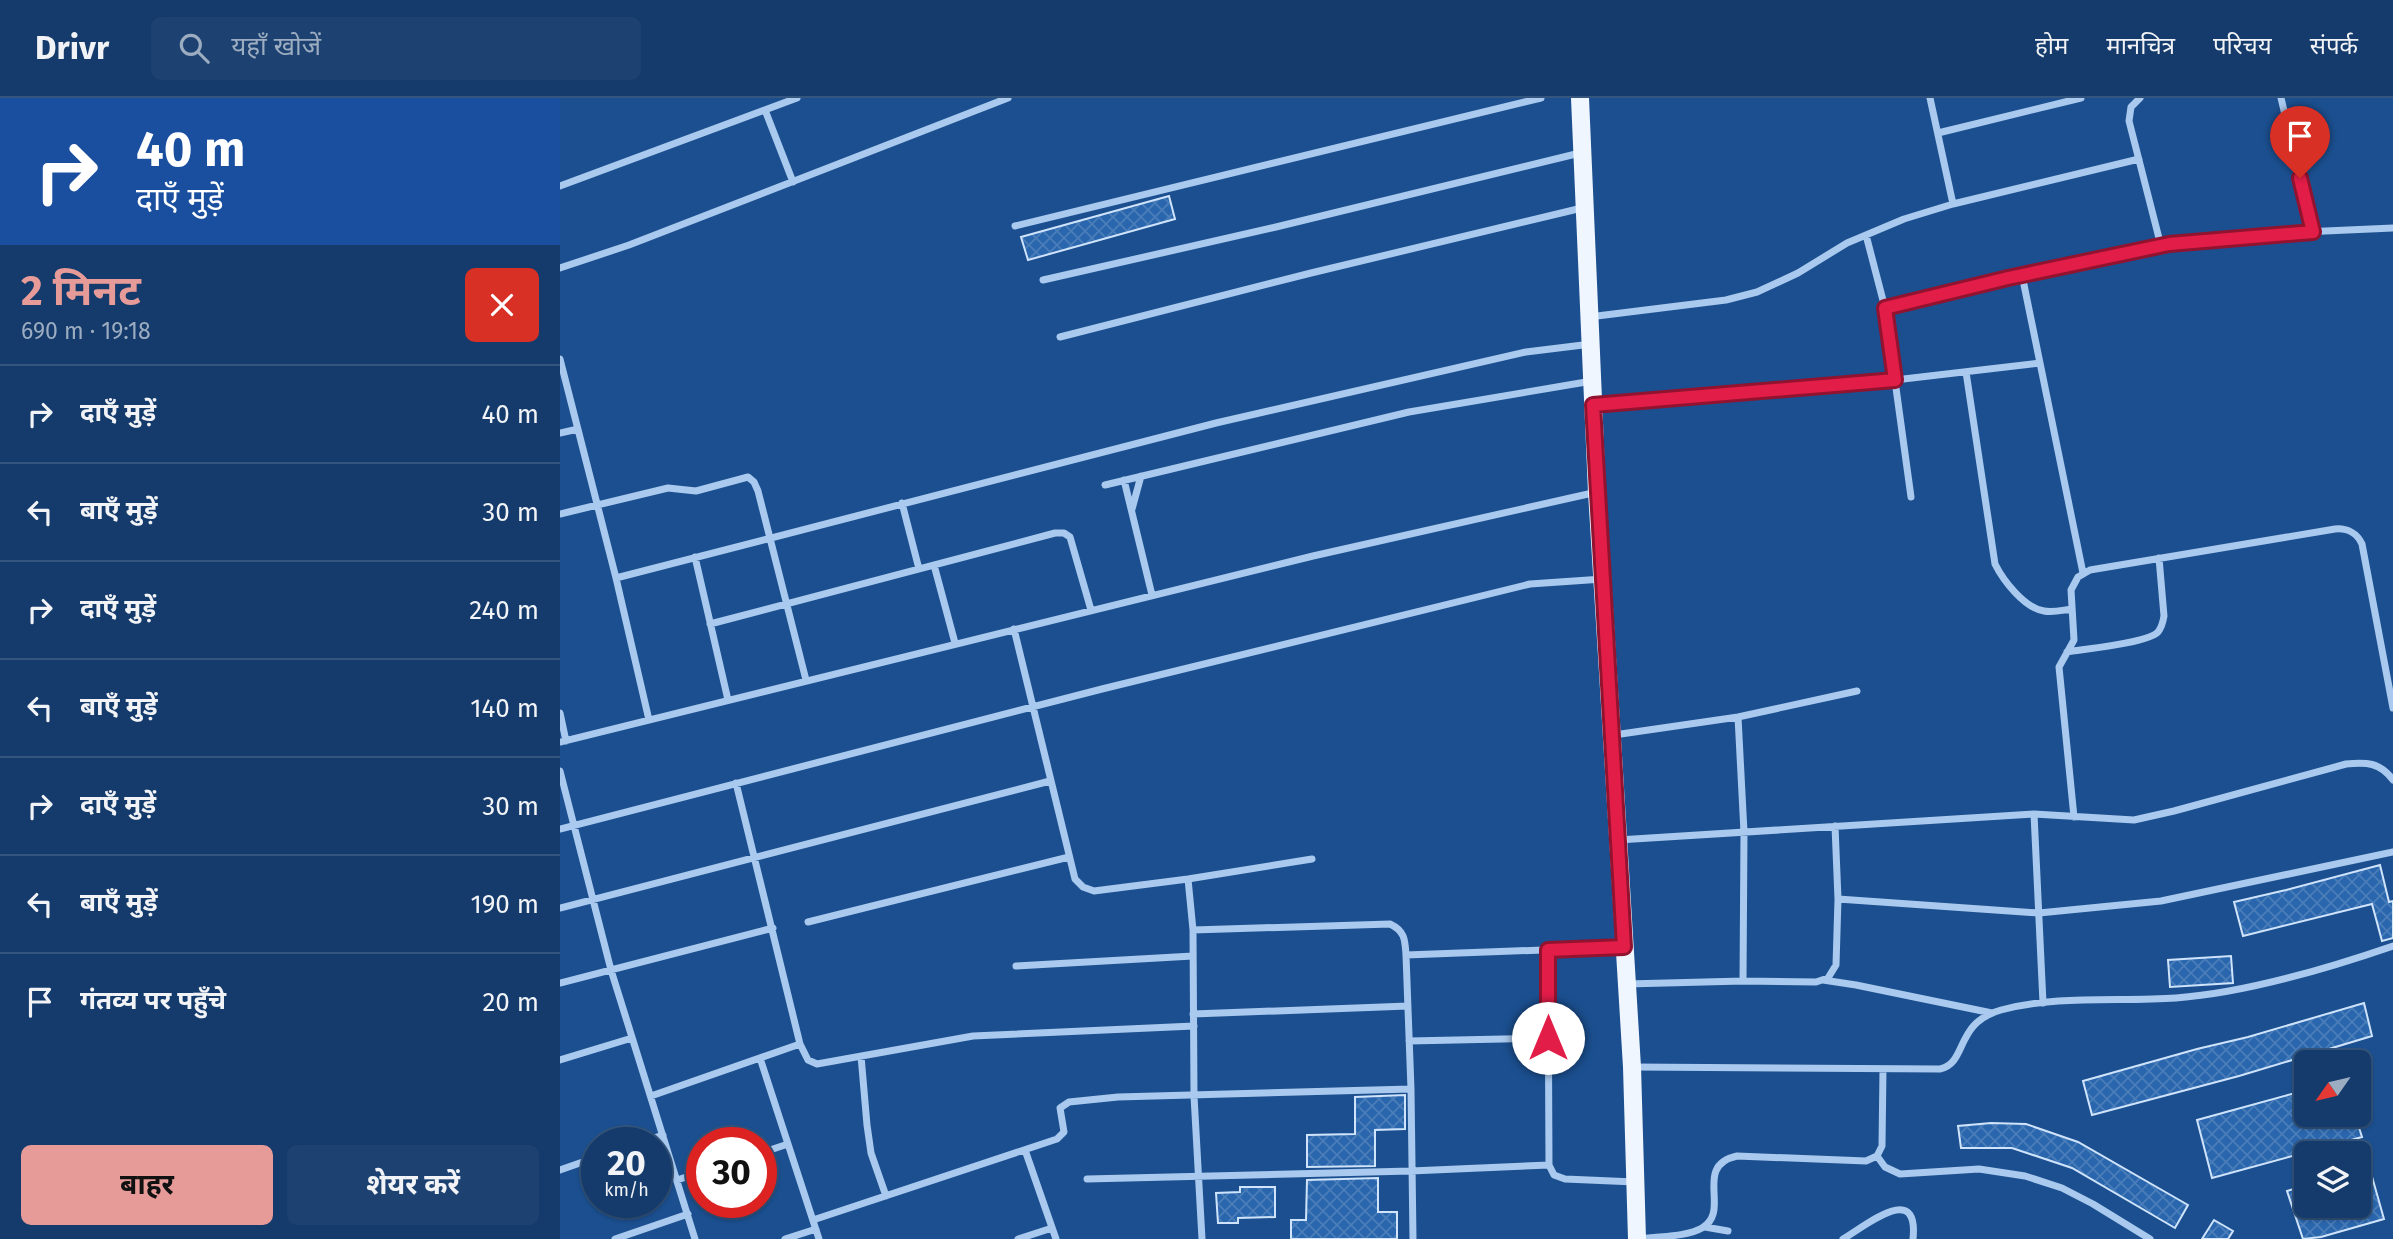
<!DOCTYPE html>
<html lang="hi">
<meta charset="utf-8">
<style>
:root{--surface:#143b6b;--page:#1d4271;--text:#f1f3f6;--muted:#9dadc1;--line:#33557e;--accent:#e69b98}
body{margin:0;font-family:"Fira Sans","Noto Sans Devanagari",sans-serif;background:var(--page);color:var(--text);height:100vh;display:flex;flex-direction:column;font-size:26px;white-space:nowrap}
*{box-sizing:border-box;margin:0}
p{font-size:23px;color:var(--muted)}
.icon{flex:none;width:38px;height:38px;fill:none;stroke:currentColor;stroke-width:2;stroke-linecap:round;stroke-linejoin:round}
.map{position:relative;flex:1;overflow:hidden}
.side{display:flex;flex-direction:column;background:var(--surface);width:560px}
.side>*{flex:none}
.guide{background:#1a4fa0;color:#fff;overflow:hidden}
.needle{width:46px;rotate:236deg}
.tools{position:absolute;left:1734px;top:952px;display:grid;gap:14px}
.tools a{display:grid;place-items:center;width:77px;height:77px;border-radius:10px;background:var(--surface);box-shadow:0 2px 5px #0004,0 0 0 2px var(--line);font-size:35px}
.speed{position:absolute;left:21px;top:1029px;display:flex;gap:14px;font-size:35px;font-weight:700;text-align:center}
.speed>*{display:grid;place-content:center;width:91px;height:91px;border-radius:50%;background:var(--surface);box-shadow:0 2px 5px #0004,0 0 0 2px var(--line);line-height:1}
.speed small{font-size:18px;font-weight:400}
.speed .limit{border:10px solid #d22;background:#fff;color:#111}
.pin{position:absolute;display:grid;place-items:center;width:60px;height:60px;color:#fff;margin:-72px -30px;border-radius:50% 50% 50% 0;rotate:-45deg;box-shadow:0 0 7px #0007}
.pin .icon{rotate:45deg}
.me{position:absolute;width:77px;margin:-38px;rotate:0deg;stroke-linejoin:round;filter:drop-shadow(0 0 5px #0008)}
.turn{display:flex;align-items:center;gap:24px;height:147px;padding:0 21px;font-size:32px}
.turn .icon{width:91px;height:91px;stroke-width:2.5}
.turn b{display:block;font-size:49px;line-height:60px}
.round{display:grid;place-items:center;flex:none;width:74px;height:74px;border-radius:10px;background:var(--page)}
.headline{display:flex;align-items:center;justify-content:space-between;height:119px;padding:0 21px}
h1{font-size:42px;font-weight:700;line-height:52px;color:var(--accent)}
.action{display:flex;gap:14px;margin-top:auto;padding:14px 21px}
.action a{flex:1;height:80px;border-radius:10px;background:var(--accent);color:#111;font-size:28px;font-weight:700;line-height:80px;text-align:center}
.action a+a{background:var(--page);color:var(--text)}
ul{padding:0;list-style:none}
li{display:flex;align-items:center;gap:21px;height:98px;padding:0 21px;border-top:2px solid var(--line)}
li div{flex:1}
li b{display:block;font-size:26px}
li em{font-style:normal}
header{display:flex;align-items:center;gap:42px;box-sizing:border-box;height:98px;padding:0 35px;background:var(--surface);border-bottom:2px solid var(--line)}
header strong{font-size:33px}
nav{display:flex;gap:38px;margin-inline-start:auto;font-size:24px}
.search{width:490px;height:63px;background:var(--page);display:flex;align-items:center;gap:18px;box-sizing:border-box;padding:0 24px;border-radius:10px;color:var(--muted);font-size:26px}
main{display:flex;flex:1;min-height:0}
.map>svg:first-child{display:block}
</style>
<header>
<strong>Drivr</strong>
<div class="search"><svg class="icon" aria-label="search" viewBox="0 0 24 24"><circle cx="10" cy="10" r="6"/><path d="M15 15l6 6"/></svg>यहाँ खोजें</div>
<nav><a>होम</a><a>मानचित्र</a><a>परिचय</a><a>संपर्क</a></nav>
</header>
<main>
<section class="side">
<div class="guide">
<div class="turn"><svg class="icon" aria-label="right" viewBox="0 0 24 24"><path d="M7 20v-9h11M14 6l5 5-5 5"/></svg><div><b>40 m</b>दाएँ मुड़ें</div></div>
</div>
<div class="headline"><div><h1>2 मिनट</h1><p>690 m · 19:18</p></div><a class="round" style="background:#d93025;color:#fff"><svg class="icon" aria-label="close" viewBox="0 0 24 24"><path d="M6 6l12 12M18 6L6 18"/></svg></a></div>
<ul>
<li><svg class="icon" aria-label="right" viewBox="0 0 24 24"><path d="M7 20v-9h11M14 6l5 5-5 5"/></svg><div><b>दाएँ मुड़ें</b></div><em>40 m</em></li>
<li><svg class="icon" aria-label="left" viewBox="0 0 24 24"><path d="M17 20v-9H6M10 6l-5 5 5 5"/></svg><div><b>बाएँ मुड़ें</b></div><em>30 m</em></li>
<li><svg class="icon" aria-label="right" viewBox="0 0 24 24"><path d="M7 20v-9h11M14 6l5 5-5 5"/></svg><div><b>दाएँ मुड़ें</b></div><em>240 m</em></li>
<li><svg class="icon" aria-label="left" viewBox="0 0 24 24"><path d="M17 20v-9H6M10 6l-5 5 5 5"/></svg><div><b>बाएँ मुड़ें</b></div><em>140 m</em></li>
<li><svg class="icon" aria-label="right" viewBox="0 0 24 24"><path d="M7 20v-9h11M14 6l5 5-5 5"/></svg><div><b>दाएँ मुड़ें</b></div><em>30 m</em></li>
<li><svg class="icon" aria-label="left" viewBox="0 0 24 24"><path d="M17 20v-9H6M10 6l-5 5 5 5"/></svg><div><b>बाएँ मुड़ें</b></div><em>190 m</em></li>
<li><svg class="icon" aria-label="arrive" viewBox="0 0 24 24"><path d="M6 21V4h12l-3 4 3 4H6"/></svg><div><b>गंतव्य पर पहुँचे</b></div><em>20 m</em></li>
</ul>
<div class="action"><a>बाहर</a><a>शेयर करें</a></div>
</section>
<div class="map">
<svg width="1833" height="1141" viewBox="0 0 1833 1141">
<defs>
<pattern id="building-cross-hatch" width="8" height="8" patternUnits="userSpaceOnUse" patternTransform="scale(1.75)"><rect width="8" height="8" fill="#2a66ad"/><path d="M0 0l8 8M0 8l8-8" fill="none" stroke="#4a7db9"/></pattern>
</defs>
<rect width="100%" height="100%" fill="#1b4f8f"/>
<path fill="url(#building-cross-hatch)" stroke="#cfe3fa" stroke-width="2" d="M609 98 615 121 468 162 461 139Z
M1820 767 1829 804 1833 803V840L1822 843 1812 806 1683 838 1674 804 1726 792Z
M1671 858 1673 885 1610 889 1608 862Z
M1804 905 1812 938 1679 978 1532 1017 1523 983 1637 951 1688 939Z
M1746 992V1017H1795L1802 1039 1652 1080 1637 1022Z
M845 997V1031L815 1032V1068L747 1069V1037L795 1036V999Z
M1431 1025 1466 1026 1518 1044 1628 1107 1615 1130 1512 1070 1452 1050H1401L1398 1028Z
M1809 1068 1824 1121 1761 1139 1743 1141 1727 1093 1746 1087V1108H1799V1071Z
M818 1080V1114H837V1141H731V1122H746L747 1082Z
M680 1089H715V1119L678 1120V1125H658L656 1095 680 1094Z
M1654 1122 1673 1133 1668 1141H1642Z"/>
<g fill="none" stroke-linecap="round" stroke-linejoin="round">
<path stroke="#a9c9ee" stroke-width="7" d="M1370 0 1393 106
M1580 0 1571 9 1569 23 1601 148
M1721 0 1753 134
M205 12 233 84
M1378 35 1521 0
M0 88 237 0
M455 128 981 0
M1306 137 1325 210 1351 399
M0 170 69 147 448 0
M1462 177 1523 475
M483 182 716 129 1020 55
M1325 210 1448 180 1609 146 1722 135 1833 130
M1029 219 1166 202 1197 194 1238 175 1287 145 1344 121 1393 106 1579 61
M500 239 751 175 1022 110
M0 261 56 480 89 622
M1406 274 1435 466C1443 482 1464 510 1484 513 1493 515 1503 512 1512 511
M1034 307 1335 282 1480 265
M0 335 18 331
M564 382 592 497
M545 387 849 314 1032 283
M342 405 359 471
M572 411 581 378
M0 416 108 390 136 393 188 379 194 384 198 393 246 582
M135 459 168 602
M374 467 395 545
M56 480 656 325 966 254 1031 246
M150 526 495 435H504L510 439 531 512
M454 531 515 781 523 789 534 793 628 781 752 761
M1507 554C1525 551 1588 545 1598 534 1602 529 1603 524 1604 518L1599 460
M0 615 6 643
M1178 619 1184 734 1183 883
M1054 637 1178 619 1297 593
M0 644 753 458 1037 394
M0 673 51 872 135 1141
M176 685 240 946 248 962 257 966 413 938 634 928
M1474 716 1483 905
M1514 719 1499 569 1514 542 1511 492 1518 479 1530 472 1775 431C1787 430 1797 435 1802 446L1833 610
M0 731 542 591 970 486 1043 481
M1058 742 1474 716 1574 722 1614 713 1786 666C1806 664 1820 664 1833 682
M628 781 633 832 634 998 642 1141
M1278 801 1479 815 1601 803 1833 754
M0 810 490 683
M248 824 509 759
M633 832 830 826C845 833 845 842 846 857L851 991 853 1141
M988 852 989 1067 994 1077 1005 1081 1075 1084
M846 857 1062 849
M456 868 633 858
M1263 882 1296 887 1432 915
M0 885 213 830
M1067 886 1183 883 1256 884 1268 880 1276 867 1278 801 1275 728
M633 916 848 908
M849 943 988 940
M301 958 307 1027 311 1055 326 1098
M200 960 259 1141
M0 962 72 940
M1073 969 1380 971C1408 965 1394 925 1441 912 1497 897 1558 904 1616 900 1683 895 1769 870 1833 848
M91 998 240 946
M79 1045 103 1037
M465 1052 496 1141
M201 1055 228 1046
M1317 1058 1325 1069 1340 1076 1419 1071 1465 1078 1502 1090 1533 1106 1590 1141
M0 1072 37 1059
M527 1081 851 1073 989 1067
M117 1082 142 1074
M253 1122 497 1041 504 1034 500 1010 509 1004 558 999 851 991
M1145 1129 1168 1133
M55 1141 128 1116
M225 1141 256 1131
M458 1141 492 1130
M1081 1141C1100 1138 1126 1139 1142 1130 1172 1113 1132 1068 1177 1058L1306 1063 1317 1058 1322 1048 1323 971
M1283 1141C1307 1127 1359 1083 1353 1141"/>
<path stroke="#f0f6ff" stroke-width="18" d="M1020 0 1037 394 1072 969 1077 1141"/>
</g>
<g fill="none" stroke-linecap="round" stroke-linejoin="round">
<defs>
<path id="route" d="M988 940V852L1064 849 1033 307 1335 282 1325 210 1448 180 1609 146 1753 134 1740 80"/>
</defs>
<use href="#route" stroke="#92132f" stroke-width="18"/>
<use href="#route" stroke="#e11d48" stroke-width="12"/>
</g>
</svg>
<div class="tools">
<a><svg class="needle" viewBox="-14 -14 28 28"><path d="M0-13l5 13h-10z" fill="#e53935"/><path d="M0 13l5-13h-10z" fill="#9dadc1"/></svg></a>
<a><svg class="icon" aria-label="layers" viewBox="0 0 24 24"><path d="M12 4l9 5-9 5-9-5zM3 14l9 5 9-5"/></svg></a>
</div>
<div class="speed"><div>20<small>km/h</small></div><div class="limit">30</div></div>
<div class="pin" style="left:1740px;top:80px;background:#d93025"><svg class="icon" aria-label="arrive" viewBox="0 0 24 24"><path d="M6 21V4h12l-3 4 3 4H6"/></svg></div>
<svg class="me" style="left:988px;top:940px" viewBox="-20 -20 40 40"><circle r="19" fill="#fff"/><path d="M0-13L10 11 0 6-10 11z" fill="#e11d48"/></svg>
</div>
</main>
